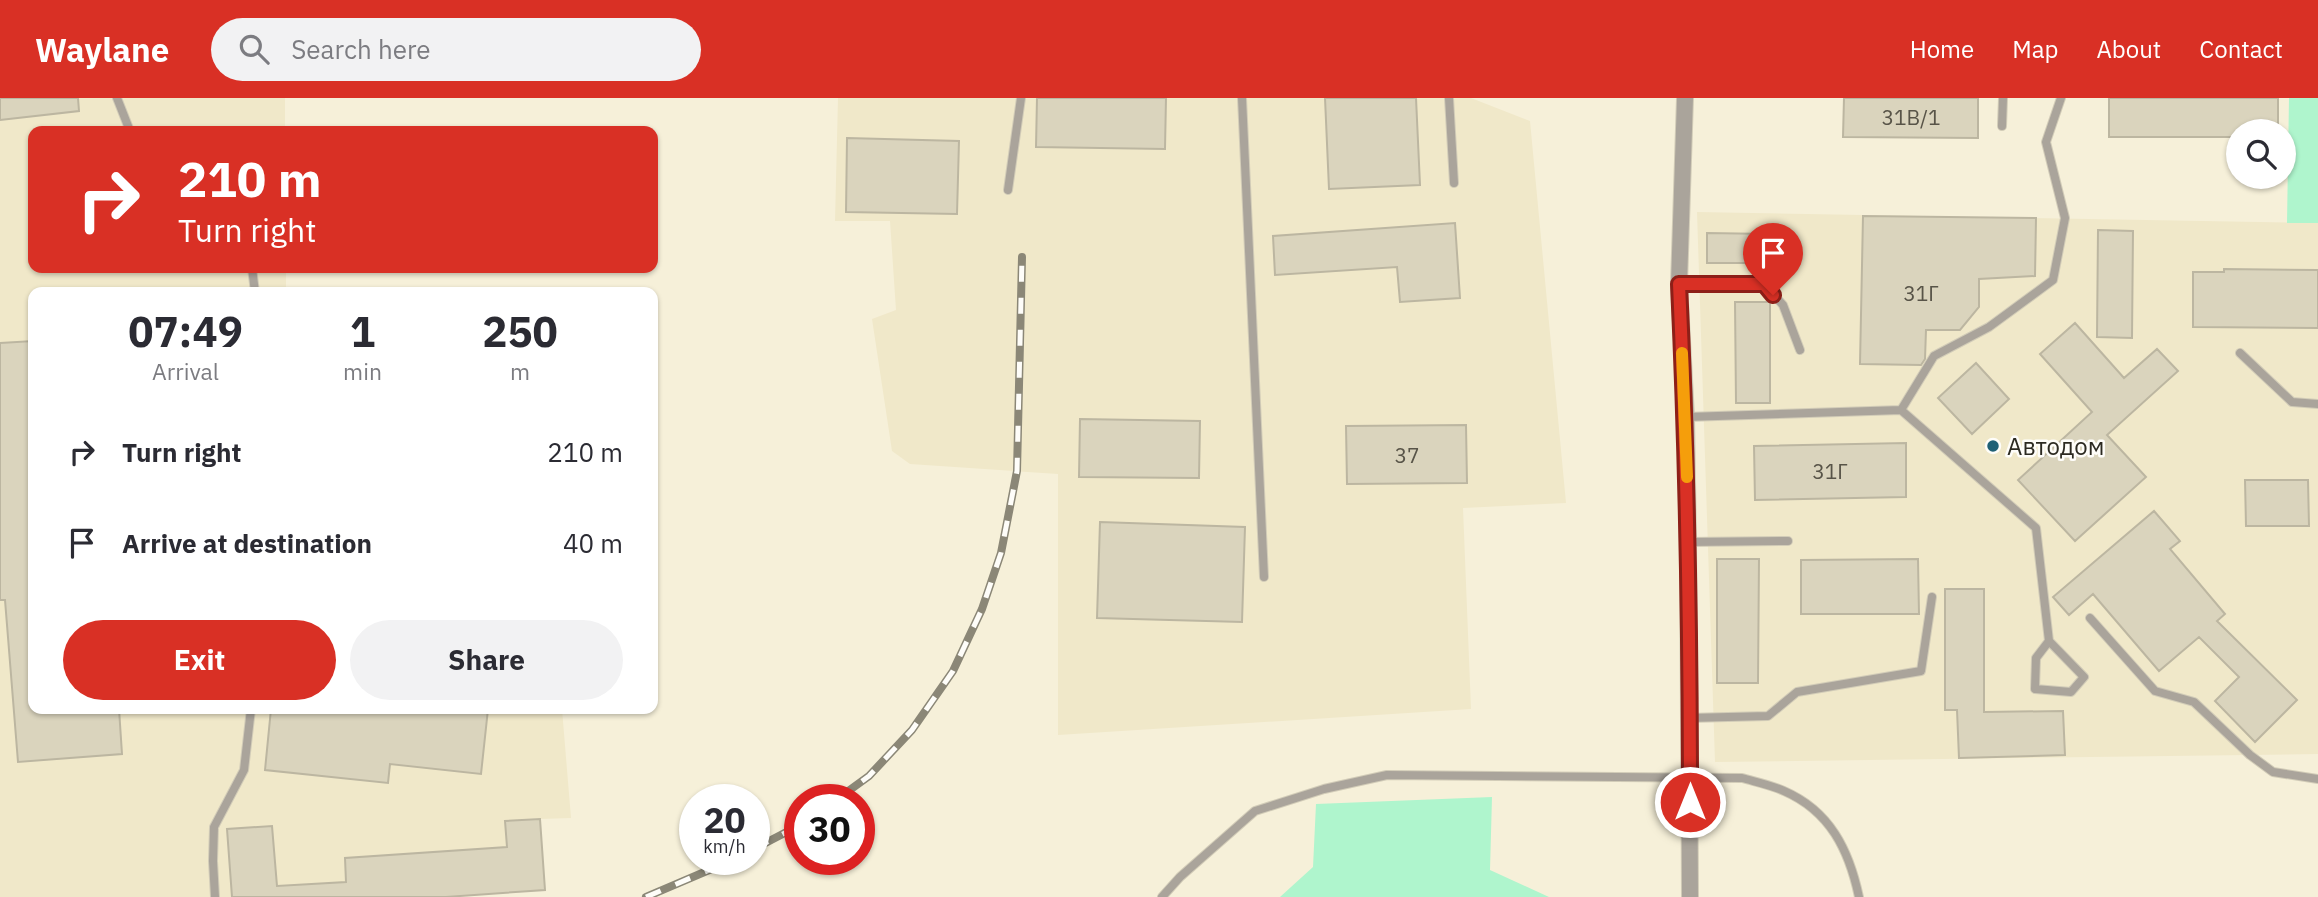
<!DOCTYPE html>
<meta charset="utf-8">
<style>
:root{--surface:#fff;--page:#f2f2f3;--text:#2b2b33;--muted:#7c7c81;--accent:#d93025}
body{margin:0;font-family:"IBM Plex Sans",sans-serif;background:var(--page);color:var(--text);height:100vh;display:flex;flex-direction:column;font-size:26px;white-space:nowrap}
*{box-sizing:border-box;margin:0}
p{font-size:23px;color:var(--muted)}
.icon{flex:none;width:38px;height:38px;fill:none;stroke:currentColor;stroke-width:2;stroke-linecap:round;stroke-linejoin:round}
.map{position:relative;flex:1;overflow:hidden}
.details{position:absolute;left:28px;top:189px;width:630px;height:427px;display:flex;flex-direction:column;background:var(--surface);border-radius:14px;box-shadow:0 2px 5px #0004}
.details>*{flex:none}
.guide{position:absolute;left:28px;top:28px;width:630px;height:147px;border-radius:14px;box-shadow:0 2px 5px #0004;background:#d93025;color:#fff;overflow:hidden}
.buttons{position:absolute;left:2226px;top:21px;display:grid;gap:14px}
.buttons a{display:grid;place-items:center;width:70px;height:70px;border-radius:50%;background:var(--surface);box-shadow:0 2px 5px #0004;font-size:35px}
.speed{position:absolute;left:679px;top:686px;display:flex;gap:14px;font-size:35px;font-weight:700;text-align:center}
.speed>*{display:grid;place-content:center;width:91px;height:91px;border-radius:50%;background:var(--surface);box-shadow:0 2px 5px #0004;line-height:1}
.speed small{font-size:18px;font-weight:400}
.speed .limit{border:10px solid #d22;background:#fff;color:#111}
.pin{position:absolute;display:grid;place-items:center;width:60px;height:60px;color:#fff;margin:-72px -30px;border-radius:50% 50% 50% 0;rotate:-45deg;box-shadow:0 0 7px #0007}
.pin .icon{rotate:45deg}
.me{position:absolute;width:77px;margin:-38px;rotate:0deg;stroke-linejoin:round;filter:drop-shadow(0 0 5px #0008)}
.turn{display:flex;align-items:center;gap:24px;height:147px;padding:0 35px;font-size:32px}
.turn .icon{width:91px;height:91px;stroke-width:2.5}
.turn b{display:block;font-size:49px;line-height:60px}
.eta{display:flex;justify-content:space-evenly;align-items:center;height:119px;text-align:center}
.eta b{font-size:42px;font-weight:700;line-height:49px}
.action{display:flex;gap:14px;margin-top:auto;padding:14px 35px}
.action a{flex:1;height:80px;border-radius:42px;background:var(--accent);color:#fff;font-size:28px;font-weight:700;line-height:80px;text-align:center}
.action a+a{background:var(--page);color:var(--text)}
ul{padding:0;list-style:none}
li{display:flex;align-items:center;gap:21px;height:91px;padding:0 35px}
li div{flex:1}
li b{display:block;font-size:26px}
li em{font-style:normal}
header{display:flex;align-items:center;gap:42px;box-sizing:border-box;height:98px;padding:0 35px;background:var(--accent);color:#fff}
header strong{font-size:33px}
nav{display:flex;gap:38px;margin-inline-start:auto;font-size:24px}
.search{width:490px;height:63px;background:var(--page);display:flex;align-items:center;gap:18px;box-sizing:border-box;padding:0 24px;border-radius:38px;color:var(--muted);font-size:26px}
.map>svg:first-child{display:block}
</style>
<header>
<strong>Waylane</strong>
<div class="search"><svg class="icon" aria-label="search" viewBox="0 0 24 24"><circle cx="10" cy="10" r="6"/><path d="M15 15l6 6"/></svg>Search here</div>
<nav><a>Home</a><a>Map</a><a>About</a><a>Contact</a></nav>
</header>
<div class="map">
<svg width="2318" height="799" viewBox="0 0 2318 799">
<rect width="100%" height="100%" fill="#f6f0d9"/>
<path fill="#f0e8c9" d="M0 0H285V33H33V170H286V194H33V611H562L571 720 540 721 545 792 446 799H0Z
M838 0H1471L1530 23 1566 405 1463 410 1471 611 1058 637V376L910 366 892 353 872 221 896 212 890 123H835Z
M1697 114 2318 125V656L1715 664Z"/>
<path fill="#aff5cd" d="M2289 0H2318V125H2287Z
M1492 699 1490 772 1549 799H1280L1313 769 1316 706Z"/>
<path fill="#dad4bd" stroke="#bcb6a1" stroke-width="2" d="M0 0H78L79 13 0 22Z
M1037 0H1166L1165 51 1036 49Z
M1325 0H1416L1420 87 1329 91Z
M1844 0H1978V40L1843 39Z
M2109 0H2278V33H2238V39H2109Z
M847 40 959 43 957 116 846 114Z
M1863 118 2036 120 2035 178 1979 181V209L1960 232H1926L1925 261 1921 267 1860 266Z
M1455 125 1460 200 1400 204 1397 169 1275 177 1273 138Z
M2098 132 2133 133 2132 240 2097 239Z
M1707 135 1769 136 1768 165H1707Z
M2224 171 2318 172V230L2193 229V174H2224Z
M1735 204H1770V305H1736Z
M2075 225 2124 280 2157 251 2178 273 2107 337 2146 379 2075 443 2018 382 2092 314 2040 256Z
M33 243V611H119L122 656 18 664 5 502H0V245Z
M1976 265 2009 301 1972 336 1938 300Z
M1080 321 1200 323 1199 380 1079 379Z
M1466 327 1467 385 1347 386 1346 328Z
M1906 345V399L1755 402 1754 348Z
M2245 382H2308L2309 428H2246Z
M2154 413 2180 443 2170 451 2225 516 2217 523 2297 602 2255 644 2215 603 2239 579 2199 539 2159 573 2093 496 2069 517 2053 499Z
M1100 424 1245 429 1242 524 1097 520Z
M1717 461H1759L1758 585H1717Z
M1918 461 1919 516H1801V462Z
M1945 491H1984V614L2063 613 2065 657 1959 660 1957 612H1945Z
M271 611H488L481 676 390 666 388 685 265 672Z
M540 721 545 792 446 799H232L227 731 272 728 277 788 346 784 345 760 507 749 505 723Z"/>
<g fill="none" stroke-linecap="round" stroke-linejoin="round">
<defs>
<path id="service" d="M117 0 130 33
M1242 0 1264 479
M1449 0 1454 85
M2002 28 2003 0
M1008 92 1021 0
M252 170 255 194
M1679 186H1764L1783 207 1800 252
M2240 255 2292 304 2318 306
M1901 312 1934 258 1989 229 2053 182 2065 120 2046 44 2061 0
M1686 319 1901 312 2036 430 2049 543 2084 579 2071 594 2035 591 2036 560 2049 543
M1688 444 1788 443
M2090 520 2155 593 2194 604 2250 657 2273 674 2318 681
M1688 620 1768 618 1797 594 1921 573 1932 499
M215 799 213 763 214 729 244 672 251 611
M1162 799 1180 779 1255 713 1324 691 1387 677 1742 680C1756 684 1771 687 1784 693 1830 713 1849 752 1859 799"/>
<path id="minor" d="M1685 0 1679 186 1686 319 1688 444 1690 799"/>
</defs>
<use href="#service" stroke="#d2ccb8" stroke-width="10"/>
<use href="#minor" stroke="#d2ccb8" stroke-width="18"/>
<use href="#service" stroke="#aaa49b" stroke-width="8"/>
<use href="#minor" stroke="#aaa49b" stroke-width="16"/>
<defs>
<path id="rail" d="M836 702 869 678 912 632 953 573 982 511 1001 455 1017 373 1022 159
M754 751 800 727
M646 799 735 761"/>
</defs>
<use href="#rail" stroke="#8b8777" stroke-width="8"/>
<use href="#rail" stroke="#fefdf9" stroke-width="5" stroke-dasharray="16" stroke-linecap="butt"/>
</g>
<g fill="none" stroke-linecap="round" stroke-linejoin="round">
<defs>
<path id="route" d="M1690 704C1690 531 1687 358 1679 186H1764L1773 197"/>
</defs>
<use href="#route" stroke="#8d1f18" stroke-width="18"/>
<use href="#route" stroke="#d93025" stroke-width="12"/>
<path stroke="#f59e0b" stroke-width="12" d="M1682 255 1687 379"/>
</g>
<circle fill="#1f6075" stroke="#fefdf9" stroke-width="2.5" cx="1993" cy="348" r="7"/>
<g text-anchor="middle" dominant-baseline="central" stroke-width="5" stroke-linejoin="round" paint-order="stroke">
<g font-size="21" fill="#585448">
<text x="1911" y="19">31В/1</text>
<text x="1921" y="195">31Г</text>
<text x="1407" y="357">37</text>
<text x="1830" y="373">31Г</text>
</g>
<g font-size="24" fill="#2c2a21" stroke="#fefdf9" text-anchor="start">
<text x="2007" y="348">Автодом</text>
</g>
</g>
</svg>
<div class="buttons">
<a><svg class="icon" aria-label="search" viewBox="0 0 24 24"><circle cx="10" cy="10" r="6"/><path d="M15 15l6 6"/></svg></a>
</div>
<div class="speed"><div>20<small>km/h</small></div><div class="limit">30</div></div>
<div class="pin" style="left:1773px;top:197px;background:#d93025"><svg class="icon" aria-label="arrive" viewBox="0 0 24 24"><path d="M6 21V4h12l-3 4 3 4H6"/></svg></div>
<svg class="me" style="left:1690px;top:704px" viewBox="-20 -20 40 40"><circle r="17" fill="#d93025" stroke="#fff" stroke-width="3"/><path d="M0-11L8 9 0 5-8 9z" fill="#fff"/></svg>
<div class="guide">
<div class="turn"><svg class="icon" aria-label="right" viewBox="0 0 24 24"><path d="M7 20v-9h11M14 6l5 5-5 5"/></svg><div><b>210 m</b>Turn right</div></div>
</div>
<section class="details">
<div class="eta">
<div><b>07:49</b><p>Arrival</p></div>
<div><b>1</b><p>min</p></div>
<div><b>250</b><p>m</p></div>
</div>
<ul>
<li><svg class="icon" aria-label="right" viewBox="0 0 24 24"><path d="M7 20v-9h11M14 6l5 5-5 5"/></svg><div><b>Turn right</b></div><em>210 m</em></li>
<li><svg class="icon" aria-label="arrive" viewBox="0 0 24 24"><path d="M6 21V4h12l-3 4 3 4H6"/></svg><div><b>Arrive at destination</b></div><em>40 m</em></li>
</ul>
<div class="action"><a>Exit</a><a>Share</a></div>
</section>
</div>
